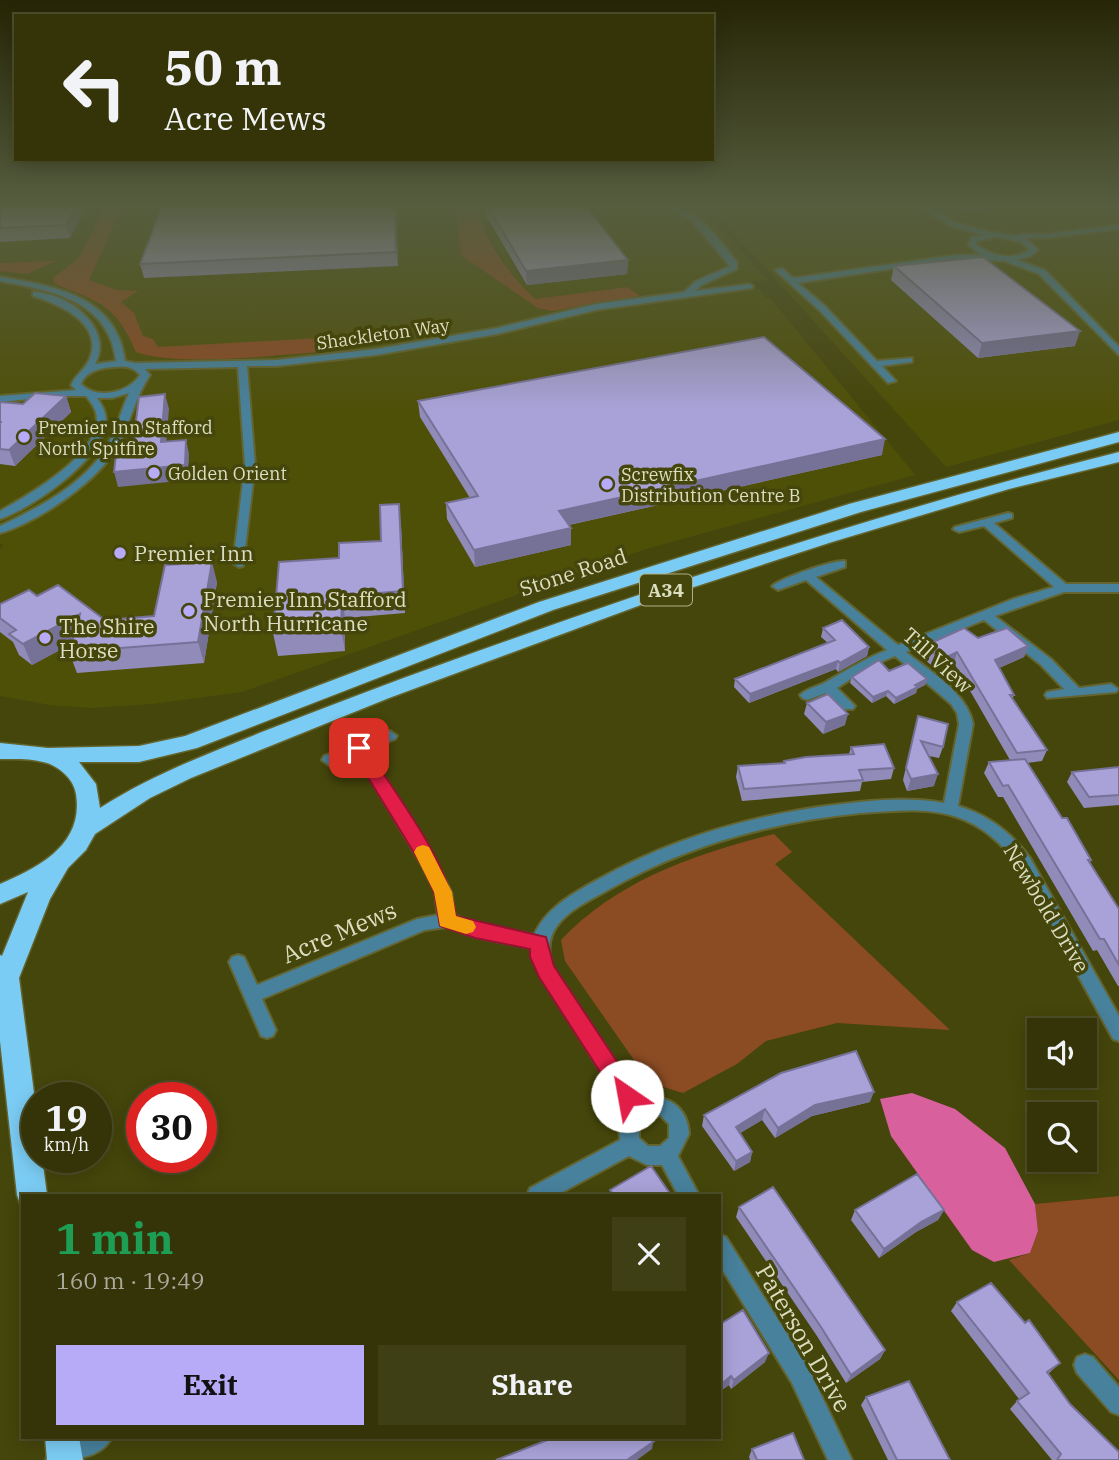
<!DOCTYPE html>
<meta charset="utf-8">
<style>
:root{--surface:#343408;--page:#3f3f16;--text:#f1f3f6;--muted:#a9aa9c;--line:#4e4f29;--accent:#b7abf8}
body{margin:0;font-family:"IBM Plex Serif",serif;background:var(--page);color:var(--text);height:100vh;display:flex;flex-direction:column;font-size:26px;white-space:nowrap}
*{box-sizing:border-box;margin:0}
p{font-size:23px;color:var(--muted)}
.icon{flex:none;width:38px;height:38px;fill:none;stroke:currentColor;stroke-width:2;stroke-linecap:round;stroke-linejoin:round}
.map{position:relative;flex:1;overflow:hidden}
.sheet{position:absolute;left:21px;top:1194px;width:700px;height:245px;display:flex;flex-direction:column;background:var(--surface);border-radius:0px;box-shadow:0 4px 18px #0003,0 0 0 2px var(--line)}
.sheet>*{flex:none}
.hud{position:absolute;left:14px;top:14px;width:700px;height:147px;border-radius:0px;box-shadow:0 4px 18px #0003,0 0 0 2px var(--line);background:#343408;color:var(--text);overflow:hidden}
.buttons{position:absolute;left:1027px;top:1018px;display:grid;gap:14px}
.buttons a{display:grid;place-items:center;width:70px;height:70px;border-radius:0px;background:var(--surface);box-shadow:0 4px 18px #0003,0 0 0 2px var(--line);font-size:35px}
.speed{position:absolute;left:21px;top:1082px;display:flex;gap:14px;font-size:35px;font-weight:700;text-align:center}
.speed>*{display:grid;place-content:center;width:91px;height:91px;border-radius:50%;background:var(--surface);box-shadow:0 4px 18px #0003,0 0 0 2px var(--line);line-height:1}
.speed small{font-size:18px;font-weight:400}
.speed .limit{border:10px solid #d22;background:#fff;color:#111}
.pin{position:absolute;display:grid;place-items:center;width:60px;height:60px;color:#fff;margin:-30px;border-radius:14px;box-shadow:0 4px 10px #0006}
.me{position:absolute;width:77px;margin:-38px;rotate:327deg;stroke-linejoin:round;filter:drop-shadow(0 0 5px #0008)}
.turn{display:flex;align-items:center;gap:24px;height:147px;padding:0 35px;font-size:32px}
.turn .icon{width:91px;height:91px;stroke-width:2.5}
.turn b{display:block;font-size:49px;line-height:60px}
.round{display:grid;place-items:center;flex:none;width:74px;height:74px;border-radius:0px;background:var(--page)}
.headline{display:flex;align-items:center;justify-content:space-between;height:119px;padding:0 35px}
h1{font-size:42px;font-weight:800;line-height:52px;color:#1e9e55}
.cta{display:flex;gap:14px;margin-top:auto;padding:14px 35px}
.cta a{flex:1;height:80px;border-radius:0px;background:var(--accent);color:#111;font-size:28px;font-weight:800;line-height:80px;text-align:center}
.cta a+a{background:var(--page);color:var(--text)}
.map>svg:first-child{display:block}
</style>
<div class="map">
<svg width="1119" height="1460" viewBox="0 0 1119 1460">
<rect width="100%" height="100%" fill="#45460b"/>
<path fill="#4f5008" d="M0 206H475L477 220 512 280 525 290 513 279 480 220 477 206H612L648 213 659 212 649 206H699L768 280 640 296 628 287 537 301 571 308 753 283 766 298 771 299 915 475 646 549 242 692 152 704 91 708 50 705 0 696V550L3 545 0 543Z
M709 206H1119V420L946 467Z"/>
<path fill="#8b4b23" d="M104 206H122L89 280 116 290 138 291 121 302 134 313 143 336 153 339 158 347 321 338 322 352C273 355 179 367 136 352 116 305 100 302 55 284L53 278 80 257Z
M455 206H477C485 241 509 275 535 299L628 287 640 296 552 311 538 308 462 256Z
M56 261 27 274 0 271V263Z
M774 834 792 852 775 864 950 1030 837 1023 766 1041 737 1064 683 1093 650 1083 565 961 561 940C618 880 695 854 774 834Z
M1119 1196V1380L1009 1260 1030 1253 1038 1231 1035 1204Z"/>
<path fill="#d8619d" d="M912 1093 955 1109 1005 1148 1035 1204 1038 1231 1030 1253 994 1262 972 1250 891 1136 880 1099Z"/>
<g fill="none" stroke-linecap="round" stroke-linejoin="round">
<defs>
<path id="street" d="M667 206C697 205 720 241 737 262V269L702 285 695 291 749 284 753 286 752 288 596 310 497 334 376 355 277 366H247L255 465 243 566 239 567 233 563 245 465 238 367 145 369 150 375C135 398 131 420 119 444 100 480 39 522 0 533V526C39 507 86 484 108 444 117 428 121 410 129 393L112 398H97C104 408 108 416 105 428 98 462 31 509 0 519V511C27 496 110 449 95 410 93 405 89 400 86 396H59L0 402V396L76 390 71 385C76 374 86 369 90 358 103 323 59 304 33 296V292C67 292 115 328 95 364L116 361C109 300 52 291 0 281V277C55 286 117 296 125 361L135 363 277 360 376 349 497 328 596 304 684 292 696 281 730 266 690 219ZM113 367C124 366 133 366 140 375 128 393 97 400 81 384 86 371 100 368 113 367Z
M919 206C935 206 946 219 961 224 980 230 997 233 1016 236L1020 234H1047L1119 225V229L1047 238H1026L1038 250 1031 256 1017 260 1045 270 1119 347V355L1039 274 1004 261 956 259 798 283 825 306 877 361 912 358V362L882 366 896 381 888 383 819 310 775 270 782 268 793 278 956 255H981L968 245 972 237 984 235 952 227ZM997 237 1021 242 1029 250C1013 261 991 256 976 244L978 241Z
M1008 513 1012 514V518L994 523 1066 584H1119V592H1064L995 616 1051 659 1079 688 1111 684 1118 689 1116 692 1047 698 1045 695 1047 692 1064 689 1041 665 984 620 906 652C929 671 967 692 973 724L958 806C988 815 1011 832 1030 858L1119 1016V1041L1113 1039 1018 866C1003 844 983 826 957 817 927 807 893 811 861 813 771 822 687 845 608 890 577 907 537 925 553 967L641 1100C665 1091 688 1107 689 1134L678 1156 699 1195H678L662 1165H647L629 1156 557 1195H527L530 1188 620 1140 619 1126 626 1111 540 976 531 948 475 937 447 927 425 930 262 999 276 1030 273 1036 267 1038 261 1036 229 962 232 957 238 955 244 957 257 985 417 919 438 915 435 892 422 865 356 755 329 765 322 760 324 756 385 733 390 731 397 736 395 739 368 750 437 863 451 892 455 916 475 923 534 935C546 908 572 894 597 880 674 837 755 814 842 804 876 800 910 797 944 803L959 724 957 713 951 704 895 656 869 667 837 688 855 706 853 709H843L826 693 807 700 802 698 800 695C807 688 817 687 826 682 847 670 864 659 887 650L806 580 778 590 772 586C782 578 832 560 845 561V567L816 577 898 645 1013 599 1054 587 984 526 959 532 953 529 955 527ZM648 1115H660L669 1124V1138L660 1146H648L639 1138V1124Z
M719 1234 726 1237 808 1367 852 1460H828L792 1383 719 1264Z
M1085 1354 1093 1357 1119 1387V1415L1111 1412 1077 1373 1074 1365 1077 1357Z
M77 1437H112C101 1460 69 1460 46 1460L50 1452Z"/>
<path id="highway" d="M1119 432V442L861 512 553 610 197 748 139 762H79L96 784 100 808C153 774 210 753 267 730 327 707 386 684 445 663 667 583 890 509 1119 452V462L1009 489 832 542 657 599 389 698 191 778 150 798 95 834 86 850 68 868 50 899 19 978 37 1116V1157H42L47 1195H23L21 1206 17 1195 0 1041V955L2 956 28 892 0 904V884C40 867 84 844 76 794 74 779 58 765 43 762 29 758 14 759 0 759V743L48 748 139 746 185 736 539 602 849 504Z
M45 1437H79L83 1460H47Z"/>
</defs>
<use href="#street" stroke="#63642f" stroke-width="4"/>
<use href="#highway" stroke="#63642f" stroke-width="3"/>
<use href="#street" fill="#48819c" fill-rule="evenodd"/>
<use href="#highway" fill="#7bccf4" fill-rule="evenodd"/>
</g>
<path fill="#918bba" d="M0 206H87L70 238 0 242Z
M162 206H396L398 266 144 278 140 264Z
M484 206H586L628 260 627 274 527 285 484 212Z
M960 206H1005L968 211Z
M894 266 1075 346 978 358 891 280Z
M66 396 71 412 15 466 0 464V402L23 404Z
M418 401 882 455 569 525 571 528V545L475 567 447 519 446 503 470 498 420 417Z
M401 526 405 613 345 618V651L278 656 273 633 381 541Z
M199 557 201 563 217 582 204 663 77 673 69 652 71 644 32 665 19 655 13 642 0 632V604L37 596 105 620 154 616 180 564Z
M823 628 869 647 867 656 838 672 836 669 749 703 734 687 735 679 828 643 821 637Z
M978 638 1028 646 1024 657 999 668 1014 695 1012 699 1047 750 1042 761 1027 763 1062 818 1091 860 1090 863 1119 909V986H1118L1097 950 1093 951 1003 797H998L984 773 989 762 1010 760 954 663 938 671 924 659 928 648 930 647 931 643Z
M889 671 927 679 925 685 917 689 916 693 894 704 886 696 872 703 850 683 852 677Z
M807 703 845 725 823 734 804 714Z
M918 716 943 747 939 758 929 756 934 786 907 791 903 780Z
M851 747 894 768 891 779 862 782 860 791 742 801 736 777 738 766 784 763V761L849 754Z
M1119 767V805L1084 808 1067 782 1072 772Z
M781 1073 870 1102 812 1116 775 1138 762 1120 740 1133 752 1152 750 1162 734 1171 702 1126 704 1115Z
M739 1207 885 1350 880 1359 846 1383 817 1336 736 1217Z
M855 1210H944L938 1220 916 1232 879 1258 851 1220Z
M957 1302 1060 1363 1048 1374 1070 1404 1119 1460H1052L1010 1409 1019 1399 951 1311Z
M719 1325 765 1362 731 1389 729 1385 719 1392Z
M866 1397 950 1460H888L861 1405Z
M752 1449 804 1460H750L749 1457Z"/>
<path fill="#767197" d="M76 206H87L70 238 66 225Z
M395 206H396L398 266 396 252Z
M969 206H1005L968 211Z
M628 260 627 274 527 285 526 271Z
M1080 331 1075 346 978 358 982 343Z
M165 394 169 409 165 457 161 442Z
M66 396 71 412 15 466 9 450Z
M885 439 882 455 559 527V511Z
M186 440 189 454 188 480 118 487 114 472Z
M399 504 401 526 405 613 403 591Z
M571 528V545L475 567 474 550Z
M212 562 217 582 204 663 198 642Z
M342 596 345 618V651L341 628Z
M80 614 88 635 32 665 23 644Z
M1028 646 1024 657 991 671 995 660Z
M869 647 867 656 838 672 840 663Z
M957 652 954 663 938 671 941 660Z
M838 661 836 669 749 703 750 694Z
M927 679 925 685 917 689 916 693 894 704 896 698 915 685Z
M888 691 886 696 872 703 873 697Z
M848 714 845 725 823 734 826 722Z
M938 774 934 786 907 791 911 779Z
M874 1092 870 1102 812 1116 775 1138 778 1128 815 1105Z
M765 1109 762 1120 734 1137 736 1127Z
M752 1152 750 1162 734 1171 736 1161Z
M944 1210 938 1220 916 1232 879 1258 884 1249 921 1222Z
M885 1350 880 1359 846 1383 851 1375Z
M769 1353 765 1362 731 1389 734 1380Z
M731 1376 729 1385 719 1392V1386Z
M653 1437H661L653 1443 652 1449 637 1460H627Z"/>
<path fill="#a9a2d8" stroke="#767197" stroke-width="2" d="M0 206H76L66 225 0 228Z
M162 206H395L396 252 140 264Z
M488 206H586L628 260 526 271Z
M983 257 1080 331 982 343 894 266Z
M764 337 885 439 559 511 571 528 474 550 446 503 478 496 418 401Z
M35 393 66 396 9 450 0 449V423L1 422 0 421V402L23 404Z
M165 394 161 442 186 440 185 465 114 472 117 447 133 445 139 397Z
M399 504 403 591 342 596 341 628 273 633 279 562 339 558V543L381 541 380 505Z
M199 557 198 563 212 562 198 642 69 652 80 614 23 644 9 634 16 630 0 618V604L29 590 37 596 58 585 105 620 154 616 165 565 180 564 181 558Z
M842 620 869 647 840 663 838 661 750 694 735 679 835 640 823 628Z
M964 628 978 638 1007 628 1028 646 995 660 1014 695H1010L1047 750 1017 753 957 652 941 660 928 648 934 645 931 643Z
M879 660 889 671 908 663 927 679 915 685 918 687 896 698 888 691 873 697 852 677Z
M828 694 848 714 826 722 807 703Z
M918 716 948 724 943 747 921 741 938 774 911 779 906 768Z
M884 744 894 768 859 770 863 780 744 789 738 766 785 763 784 761 806 757 854 754 851 747Z
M1025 759 1062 818H1067L1091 860H1088L1119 909V965L1104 939H1100L1008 785 1003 786 989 762Z
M1119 767V795L1089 797 1072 772Z
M856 1051 874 1092 815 1105 778 1128 765 1109 736 1127 752 1152 736 1161 704 1115 781 1073Z
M651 1166 671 1195H611L613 1194 610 1190Z
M917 1174 944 1210 921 1222 884 1249 855 1210Z
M773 1187 885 1350 851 1375 821 1327 739 1207Z
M991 1283 1025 1323 1029 1320 1060 1363 1047 1372 1070 1404 1119 1452V1460H1057L1061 1454 1017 1401 1029 1393 957 1302Z
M743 1310 769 1353 734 1380 731 1376 719 1386V1325Z
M909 1381 950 1460H897L866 1397Z
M793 1433 804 1460H757L752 1449Z
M555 1437H653L651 1438 653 1442 627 1460H496Z"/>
<linearGradient id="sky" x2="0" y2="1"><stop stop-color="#262606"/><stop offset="0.5" stop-color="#565d3f"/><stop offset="1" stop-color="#565d3f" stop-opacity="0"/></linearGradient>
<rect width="1119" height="410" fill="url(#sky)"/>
<path fill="#e11d48" stroke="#92132f" stroke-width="2" d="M359 743 364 744C395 794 448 859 456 916L546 937 554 966 635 1089 638 1096 635 1103 627 1106 620 1103 539 977 530 957V949L475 938 440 926 434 892 422 866 350 748Z"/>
<path fill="#f59e0b" d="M423 845 429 847 452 892 456 916 473 921 476 927 473 932 466 934 440 926 434 892 414 852 417 847Z"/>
<g fill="#b7abf8" stroke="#45460b" stroke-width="2.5">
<circle cx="24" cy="437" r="7"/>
<circle cx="154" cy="473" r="7"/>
<circle cx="607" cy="484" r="7"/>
<circle cx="120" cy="553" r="7"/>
<circle cx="189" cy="611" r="7"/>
<circle cx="45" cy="638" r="7"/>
</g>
<g text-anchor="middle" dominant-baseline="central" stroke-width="7" stroke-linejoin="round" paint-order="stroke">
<g font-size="18" fill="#dbdec1" stroke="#45460b">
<text transform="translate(383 334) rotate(-8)">Shackleton Way</text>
</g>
<g font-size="18" fill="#dbdec1" stroke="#45460b" text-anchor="start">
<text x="38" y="427">Premier Inn Stafford<tspan x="38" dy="21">North Spitfire</tspan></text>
<text x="168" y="473">Golden Orient</text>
<text x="621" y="474">Screwfix<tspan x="621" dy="21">Distribution Centre B</tspan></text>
</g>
<rect fill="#45460b" stroke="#aeb08a" stroke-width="2" x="640" y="574.5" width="52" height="31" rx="5"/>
<g font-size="19" font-weight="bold" fill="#dbdec1">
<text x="666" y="590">A34</text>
</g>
<g font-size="21" fill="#dbdec1" stroke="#45460b" text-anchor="start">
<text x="134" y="553">Premier Inn</text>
<text x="203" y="599">Premier Inn Stafford<tspan x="203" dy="24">North Hurricane</tspan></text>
<text x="59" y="626">The Shire<tspan x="59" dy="24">Horse</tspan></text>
</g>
<g font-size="21" fill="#dbdec1" stroke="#45460b">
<text transform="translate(573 572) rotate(-18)">Stone Road</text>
<text transform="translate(938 660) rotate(42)">Till View</text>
<text transform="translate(1047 908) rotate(59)">Newbold Drive</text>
</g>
<g font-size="24" fill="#dbdec1" stroke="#45460b">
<text transform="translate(339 932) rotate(-23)">Acre Mews</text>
<text transform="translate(804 1338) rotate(60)">Paterson Drive</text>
</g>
</g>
</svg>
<div class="buttons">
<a><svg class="icon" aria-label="sound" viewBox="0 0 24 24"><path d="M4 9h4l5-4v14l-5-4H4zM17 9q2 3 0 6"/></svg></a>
<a><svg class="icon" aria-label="search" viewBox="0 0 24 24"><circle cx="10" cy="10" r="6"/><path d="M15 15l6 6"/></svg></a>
</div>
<div class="speed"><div>19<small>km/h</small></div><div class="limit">30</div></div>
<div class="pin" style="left:359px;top:748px;background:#d93025"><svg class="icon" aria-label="arrive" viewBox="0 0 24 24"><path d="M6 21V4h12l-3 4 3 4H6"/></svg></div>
<svg class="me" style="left:627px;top:1096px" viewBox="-20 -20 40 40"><circle r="19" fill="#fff"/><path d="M0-13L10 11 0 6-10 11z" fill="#e11d48"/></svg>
<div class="hud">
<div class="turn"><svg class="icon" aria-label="left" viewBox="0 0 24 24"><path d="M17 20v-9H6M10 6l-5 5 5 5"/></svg><div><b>50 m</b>Acre Mews</div></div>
</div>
<section class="sheet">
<div class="headline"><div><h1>1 min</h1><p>160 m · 19:49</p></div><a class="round"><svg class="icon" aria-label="close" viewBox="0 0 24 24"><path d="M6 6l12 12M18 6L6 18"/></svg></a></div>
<div class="cta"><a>Exit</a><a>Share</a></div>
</section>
</div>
